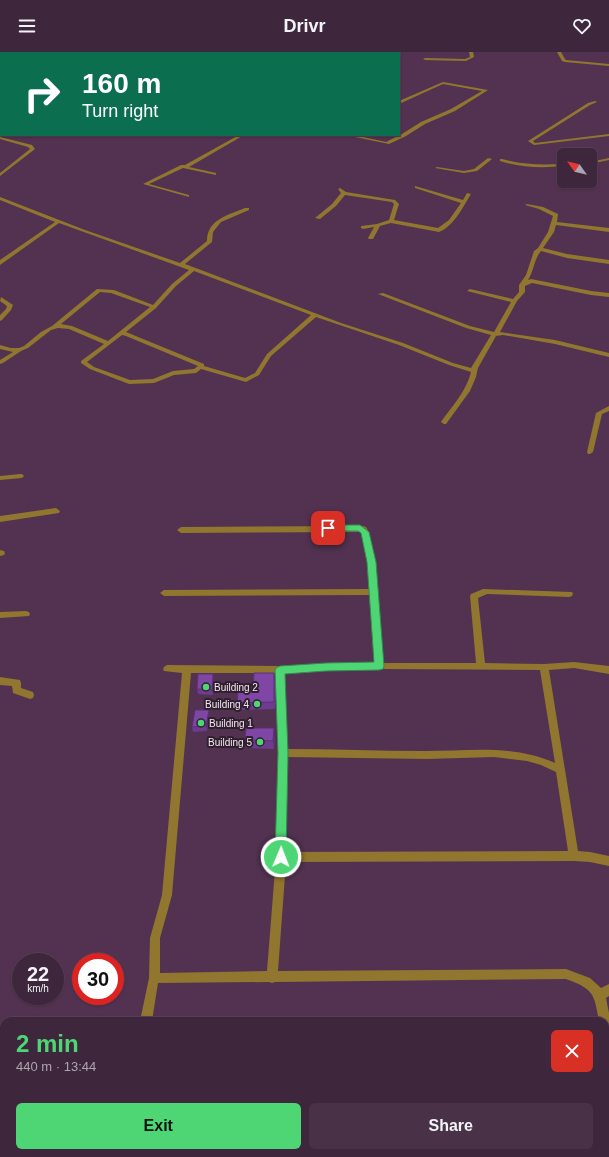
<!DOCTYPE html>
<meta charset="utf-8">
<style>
:root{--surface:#3e263c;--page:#493247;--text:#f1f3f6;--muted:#ada5af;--line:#574356;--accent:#4ed675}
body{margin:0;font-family:Helvetica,sans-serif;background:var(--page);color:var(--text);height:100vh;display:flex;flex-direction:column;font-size:15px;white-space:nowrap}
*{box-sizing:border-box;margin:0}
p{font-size:13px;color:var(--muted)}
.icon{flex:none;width:22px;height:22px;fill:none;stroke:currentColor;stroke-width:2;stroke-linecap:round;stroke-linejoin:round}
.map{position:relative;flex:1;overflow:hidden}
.sheet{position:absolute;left:0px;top:965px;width:609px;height:140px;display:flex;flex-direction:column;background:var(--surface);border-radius:12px 12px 0 0;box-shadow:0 1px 3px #0004,0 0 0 1px var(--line)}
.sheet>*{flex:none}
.hud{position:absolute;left:0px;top:0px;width:400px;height:84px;box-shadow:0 1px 3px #0004,0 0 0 1px var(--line);background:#0b6e4f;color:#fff;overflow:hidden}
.needle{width:26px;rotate:304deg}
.fabs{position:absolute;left:557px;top:96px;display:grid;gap:8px}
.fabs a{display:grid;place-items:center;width:40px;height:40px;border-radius:6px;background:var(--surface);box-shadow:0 1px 3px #0004,0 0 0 1px var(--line);font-size:20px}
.speed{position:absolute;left:12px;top:901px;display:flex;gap:8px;font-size:20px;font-weight:700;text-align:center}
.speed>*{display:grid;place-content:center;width:52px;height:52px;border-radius:50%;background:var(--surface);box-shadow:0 1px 3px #0004,0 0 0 1px var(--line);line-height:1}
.speed small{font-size:10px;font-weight:400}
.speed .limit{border:6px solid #d22;background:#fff;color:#111}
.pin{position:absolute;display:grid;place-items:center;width:34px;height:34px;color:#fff;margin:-17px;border-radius:8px;box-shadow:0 2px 6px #0006}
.me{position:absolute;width:44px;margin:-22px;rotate:1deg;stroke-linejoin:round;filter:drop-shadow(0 0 3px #0008)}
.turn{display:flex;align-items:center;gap:14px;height:84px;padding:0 16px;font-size:18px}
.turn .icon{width:52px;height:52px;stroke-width:2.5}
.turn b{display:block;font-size:28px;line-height:34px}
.round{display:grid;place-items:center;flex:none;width:42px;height:42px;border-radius:6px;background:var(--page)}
.summary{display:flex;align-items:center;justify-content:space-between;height:68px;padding:0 16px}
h1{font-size:24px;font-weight:600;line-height:30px;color:var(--accent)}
.action{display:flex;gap:8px;margin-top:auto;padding:8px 16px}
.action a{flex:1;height:46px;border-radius:6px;background:var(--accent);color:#111;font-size:16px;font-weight:600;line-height:46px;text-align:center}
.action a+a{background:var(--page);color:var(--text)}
header{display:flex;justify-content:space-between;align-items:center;height:52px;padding:0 16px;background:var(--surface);font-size:18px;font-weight:600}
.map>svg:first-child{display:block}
</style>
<header><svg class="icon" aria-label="menu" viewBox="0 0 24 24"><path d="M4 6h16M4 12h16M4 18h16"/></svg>Drivr<svg class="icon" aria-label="heart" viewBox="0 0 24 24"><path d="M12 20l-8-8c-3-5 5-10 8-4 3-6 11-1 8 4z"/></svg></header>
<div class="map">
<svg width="609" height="1105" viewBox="0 0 609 1105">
<rect width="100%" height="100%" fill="#523250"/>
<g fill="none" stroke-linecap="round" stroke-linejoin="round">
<path fill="#90762e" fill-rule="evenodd" d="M469 0H473L474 5 466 9 425 8 423 7 425 6 465 7 470 5Z
M557 0H561L565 7 566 8 609 12V14L565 10 562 9Z
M443 30 488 38 455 59 425 72 406 84 389 92 345 83H354L386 90 402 82 421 70 451 57 482 39 443 32 399 52V49Z
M595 49 597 50 590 53 533 89 535 91 609 82V84L534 93 528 89 588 51Z
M83 83H89L90 84 88 85Z
M239 83H244L189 115 216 121V123L183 116 149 132 189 143V145L143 132 181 113H185Z
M0 85 32 93 35 97 0 124V121L30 97 28 95 0 87Z
M488 106 492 107 477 119 464 121 435 116 437 115 464 119 474 117Z
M609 106V108L590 112V110Z
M502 107C523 113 542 113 564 112V114C542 116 522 116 500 109V107Z
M415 134 463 148 467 141 471 142C463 155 454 174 439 180L391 171 380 174 373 187H369L368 186 374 175 363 177 361 176V174L377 172 389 168 394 152 392 150 345 143 336 154 320 167 315 166 332 152 341 141 338 137 340 136 346 140 395 148 399 152 394 168 438 176 449 168 461 151 415 136Z
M0 145 85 178 180 211 207 189C207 167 229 163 245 156H249V158L221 170 213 180 212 190 185 212 341 271 403 291 453 311 471 316 491 283 466 276 378 242 383 241 470 274 494 280 511 250 467 239 470 237 513 247 519 240V233L526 223 534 199 538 196 548 180 553 164 539 157 525 153 527 152 543 155 558 162 557 170 609 176V180L556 173 554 180 543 196 567 202 609 208V212L567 206 541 199C534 207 534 219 528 228L531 227 591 239 609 241V245L591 243 532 231 525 234V240L517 249 500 280 555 288 609 301V305L555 292 503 283 496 284 478 316 476 325 470 339 446 372H444L441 370C452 354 466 340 471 320L449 313 399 293 316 265 271 304 259 323 246 330 201 317 196 321 174 323 154 331 129 332 90 317 81 311V309L104 292 69 277 58 276 51 278 28 296 21 299 3 311 0 312V308L13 300 0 297V293L11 296H19L24 294 41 280 52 274 97 237 114 238 153 253 172 232 189 218 59 171 0 213V208L55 170 0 148ZM194 219 311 263 267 302 255 321 245 326 204 314V312L126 280 156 256 176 234ZM100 240 111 241 150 255 108 289 72 274 61 272ZM122 283 126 284 198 314 194 317 173 319 153 327 130 328 94 315 87 310Z
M1 245 13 253 11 258 2 268 0 269V263L6 257 7 254 0 249Z
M609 354V359L602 362 593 400 590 402H588L587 400 596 361Z
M20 422H22L24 424 22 426 0 428V424Z
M56 456 60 459 59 461 0 470V464Z
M363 474 366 475 369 480 375 510 383 611H476L470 544 471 542 483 537 572 540 573 542 572 544 569 545 487 542 478 546 485 611 544 612 574 610 609 614V622L574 616 549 618 578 799 590 800 609 804V814L590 810 574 809 286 810 278 919 566 917 590 926 601 936 609 932V944L606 946 609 961V995L605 993V969H599C594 942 594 937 566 927L275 930 272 931 269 930 158 931 152 969H140L149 926 150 886 162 843 182 621 164 619 163 617 164 615 167 613 280 614 326 612 375 611 370 543 164 544 160 541 164 538 369 537 367 510 361 480 181 481 177 478 181 475ZM379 617 540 618 555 711C513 692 469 699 425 699 379 699 333 697 287 697L284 621 326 618ZM191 621H276L278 701 276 805 267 919 160 921V886L172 843ZM288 705 427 707 494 705 527 709 541 713 556 720 568 799 286 800Z
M0 498 4 499 5 501 4 503 0 504Z
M26 559 29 560 30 562 29 564 0 566V560Z
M0 625 20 628 21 631V636L33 640 34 643 33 646 30 647 13 641 12 634 0 633Z
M609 1064V1076L605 1078V1066Z
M605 1083 609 1085V1100L605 1098Z
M125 1101H151L153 1105H127Z
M254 1101H330L328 1105H252Z
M569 1101H581L580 1105H568Z"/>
</g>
<path fill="#6d3c8f" d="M214 627 213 643 198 642 197 637Z
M275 628V657L238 658 237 651 253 638Z
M210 663 207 679 193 680 192 675Z
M275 683 274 697 246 696 245 688Z"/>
<path fill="#593174" d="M213 622 214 627 213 643 212 638Z
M209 658 210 663 207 679 206 674Z
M274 676 275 683 274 697 273 689Z"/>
<path fill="#7f46a6" stroke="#593174" d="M254 621H274V650L237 651 238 638H253Z
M198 622H213L212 638 197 637Z
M195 658H209L206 674 192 675Z
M246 676H274L273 689 245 688Z"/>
<path fill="#4ed675" stroke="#338b4c" d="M328 473H360L369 480 376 510 384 614 383 617 379 618 326 619 285 622 288 701 286 805 285 809 281 810 277 809 275 805 278 701 275 618 276 616 280 614 326 611 374 610 367 510 361 481 358 479H325L324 476 325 474Z"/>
<g fill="#4ed675" stroke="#2f202e" stroke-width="1.5">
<circle cx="206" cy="635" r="4"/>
<circle cx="257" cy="652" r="4"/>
<circle cx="201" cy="671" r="4"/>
<circle cx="260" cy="690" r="4"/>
</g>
<g text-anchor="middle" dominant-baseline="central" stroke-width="4" stroke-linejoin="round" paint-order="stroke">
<g font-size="10" fill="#f7e3f5" stroke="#2f202e" text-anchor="start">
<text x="214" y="635">Building 2</text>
<text x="249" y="652" text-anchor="end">Building 4</text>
<text x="209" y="671">Building 1</text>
<text x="252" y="690" text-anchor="end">Building 5</text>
</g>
</g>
</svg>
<div class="fabs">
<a><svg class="needle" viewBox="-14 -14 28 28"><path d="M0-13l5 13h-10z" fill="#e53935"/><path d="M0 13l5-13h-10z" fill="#ada5af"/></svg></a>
</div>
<div class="speed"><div>22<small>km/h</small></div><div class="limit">30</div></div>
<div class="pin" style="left:328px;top:476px;background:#d93025"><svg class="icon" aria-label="arrive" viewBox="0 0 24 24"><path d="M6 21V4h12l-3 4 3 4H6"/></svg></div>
<svg class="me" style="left:281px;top:805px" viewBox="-20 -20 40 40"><circle r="17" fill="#4ed675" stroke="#fff" stroke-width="3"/><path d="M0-11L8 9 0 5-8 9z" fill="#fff"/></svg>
<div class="hud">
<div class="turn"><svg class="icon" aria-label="right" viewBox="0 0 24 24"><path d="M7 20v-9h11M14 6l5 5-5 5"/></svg><div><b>160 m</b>Turn right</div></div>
</div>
<section class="sheet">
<div class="summary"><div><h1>2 min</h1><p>440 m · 13:44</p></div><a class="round" style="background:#d93025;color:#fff"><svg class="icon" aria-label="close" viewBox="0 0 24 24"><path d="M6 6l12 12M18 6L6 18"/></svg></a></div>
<div class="action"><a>Exit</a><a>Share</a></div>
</section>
</div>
